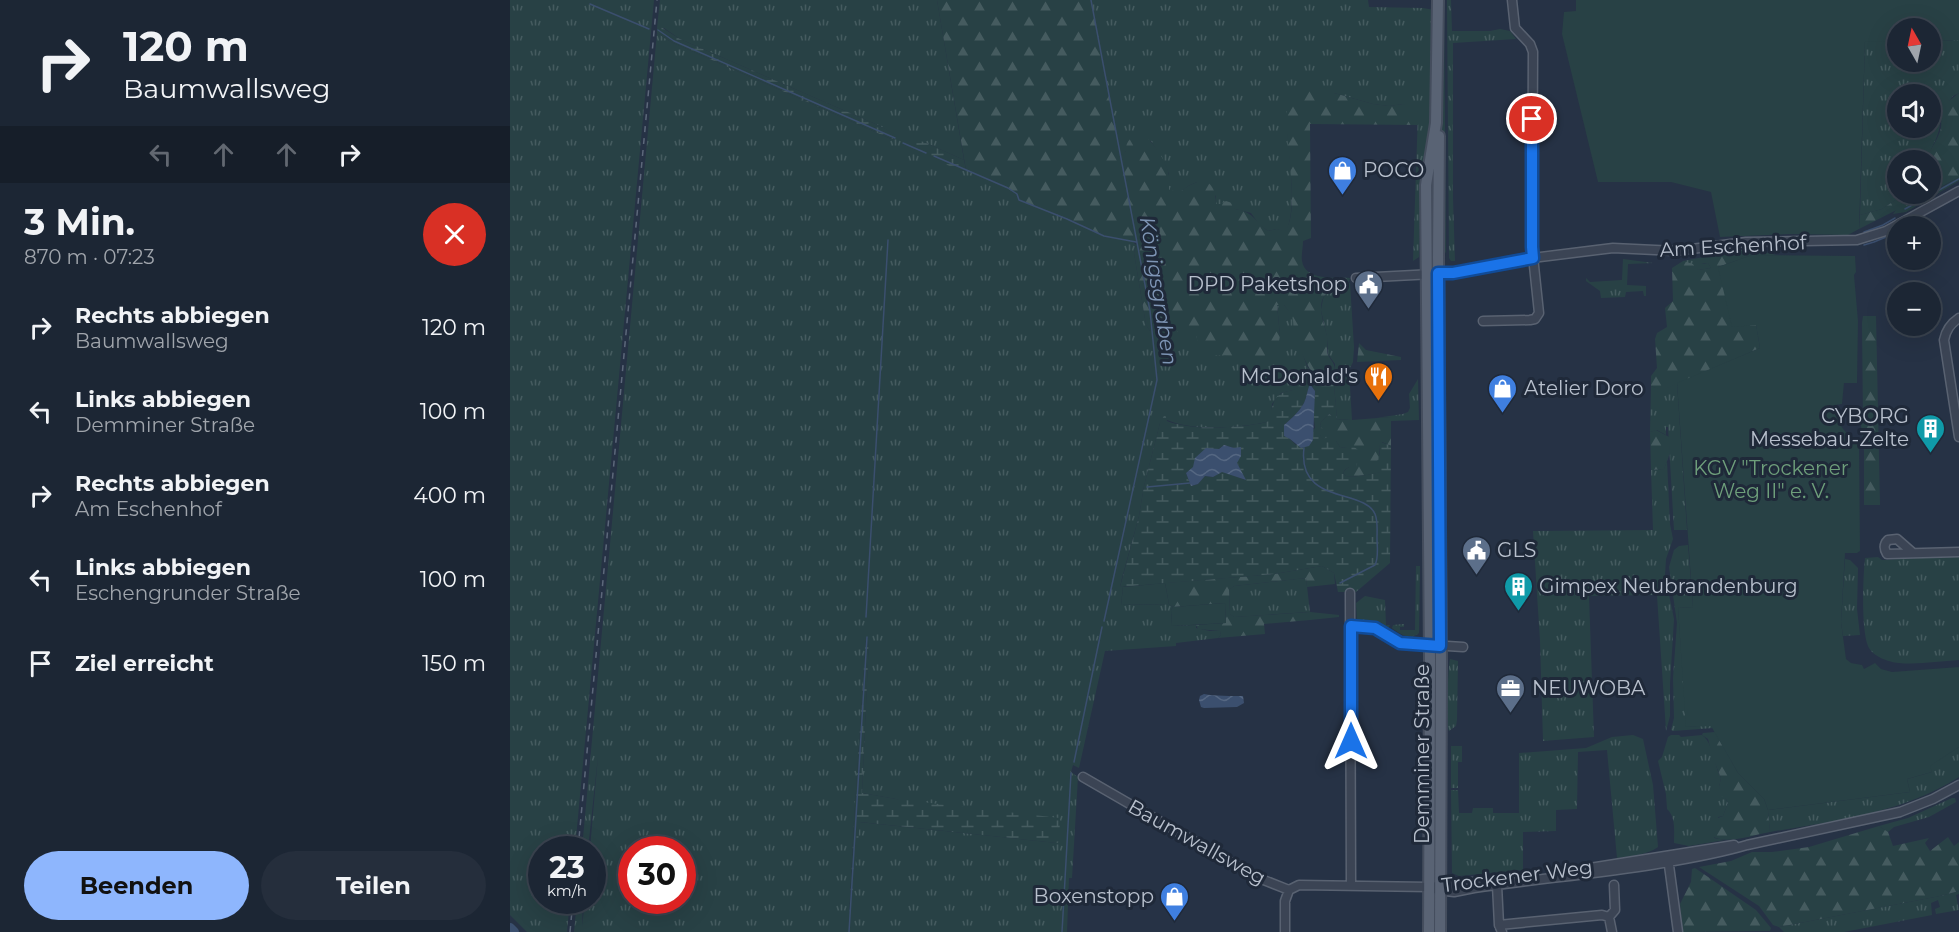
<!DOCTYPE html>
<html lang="de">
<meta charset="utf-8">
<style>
:root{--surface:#1c2634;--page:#252e3c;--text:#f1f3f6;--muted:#a0a5ac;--line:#3a434f;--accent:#8eb6fd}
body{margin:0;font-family:Montserrat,sans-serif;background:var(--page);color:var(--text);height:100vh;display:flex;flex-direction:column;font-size:22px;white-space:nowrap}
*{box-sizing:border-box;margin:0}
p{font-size:20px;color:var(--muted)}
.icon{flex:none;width:33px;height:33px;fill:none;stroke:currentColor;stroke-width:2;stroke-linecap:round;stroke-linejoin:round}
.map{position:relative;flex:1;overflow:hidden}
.details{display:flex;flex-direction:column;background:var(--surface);width:510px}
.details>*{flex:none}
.banner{background:#1c2634;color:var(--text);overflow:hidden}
.needle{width:39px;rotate:351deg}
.controls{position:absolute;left:1377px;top:18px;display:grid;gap:12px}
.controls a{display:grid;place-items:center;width:54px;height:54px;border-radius:50%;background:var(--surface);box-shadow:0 6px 24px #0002,0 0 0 2px var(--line);font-size:30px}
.speed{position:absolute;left:18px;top:836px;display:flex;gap:12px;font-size:30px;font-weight:700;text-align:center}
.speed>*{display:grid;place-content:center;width:78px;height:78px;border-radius:50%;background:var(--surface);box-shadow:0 6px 24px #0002,0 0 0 2px var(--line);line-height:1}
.speed small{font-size:15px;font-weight:400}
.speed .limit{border:9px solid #d22;background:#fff;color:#111}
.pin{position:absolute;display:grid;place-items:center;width:51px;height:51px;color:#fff;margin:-26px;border:3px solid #fff;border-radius:50%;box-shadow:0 2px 6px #0007}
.me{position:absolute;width:66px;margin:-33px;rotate:0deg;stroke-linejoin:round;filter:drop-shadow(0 0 4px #0008)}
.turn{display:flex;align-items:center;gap:21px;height:126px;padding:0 24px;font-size:27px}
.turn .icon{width:78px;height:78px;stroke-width:2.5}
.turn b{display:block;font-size:42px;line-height:51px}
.lanes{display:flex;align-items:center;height:57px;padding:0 24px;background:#0003;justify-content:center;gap:30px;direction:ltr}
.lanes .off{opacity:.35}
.round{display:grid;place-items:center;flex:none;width:63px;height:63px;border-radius:32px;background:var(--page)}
.headline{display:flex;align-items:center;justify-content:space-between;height:102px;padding:0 24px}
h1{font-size:36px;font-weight:700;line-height:45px}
.button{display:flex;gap:12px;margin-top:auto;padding:12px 24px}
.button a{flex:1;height:69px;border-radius:36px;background:var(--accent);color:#111;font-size:24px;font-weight:700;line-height:69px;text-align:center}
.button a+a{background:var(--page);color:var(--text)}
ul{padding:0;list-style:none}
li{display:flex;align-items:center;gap:18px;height:84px;padding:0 24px}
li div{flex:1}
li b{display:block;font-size:22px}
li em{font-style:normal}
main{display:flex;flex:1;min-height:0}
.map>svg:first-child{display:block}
</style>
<main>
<section class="details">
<div class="banner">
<div class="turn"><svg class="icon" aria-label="right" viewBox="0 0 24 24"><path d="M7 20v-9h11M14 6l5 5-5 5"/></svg><div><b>120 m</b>Baumwallsweg</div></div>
<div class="lanes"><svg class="icon off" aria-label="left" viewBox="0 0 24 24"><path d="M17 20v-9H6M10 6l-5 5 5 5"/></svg><svg class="icon off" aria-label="ahead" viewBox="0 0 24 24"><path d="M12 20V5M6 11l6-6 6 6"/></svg><svg class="icon off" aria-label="ahead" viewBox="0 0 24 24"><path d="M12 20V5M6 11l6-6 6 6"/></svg><svg class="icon" aria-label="right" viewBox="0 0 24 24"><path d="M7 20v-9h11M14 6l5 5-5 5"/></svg></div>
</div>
<div class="headline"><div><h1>3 Min.</h1><p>870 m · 07:23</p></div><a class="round" style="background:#d93025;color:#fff"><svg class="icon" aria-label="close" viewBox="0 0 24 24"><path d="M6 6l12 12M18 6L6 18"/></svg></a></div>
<ul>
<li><svg class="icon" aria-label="right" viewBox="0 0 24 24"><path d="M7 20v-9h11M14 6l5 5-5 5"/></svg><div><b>Rechts abbiegen</b><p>Baumwallsweg</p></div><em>120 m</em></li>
<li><svg class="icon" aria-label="left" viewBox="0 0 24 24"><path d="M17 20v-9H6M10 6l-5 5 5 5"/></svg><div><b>Links abbiegen</b><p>Demminer Straße</p></div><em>100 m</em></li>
<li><svg class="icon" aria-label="right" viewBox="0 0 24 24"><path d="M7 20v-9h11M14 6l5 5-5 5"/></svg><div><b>Rechts abbiegen</b><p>Am Eschenhof</p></div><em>400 m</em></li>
<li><svg class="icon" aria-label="left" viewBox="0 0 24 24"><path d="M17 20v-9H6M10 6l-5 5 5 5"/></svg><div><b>Links abbiegen</b><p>Eschengrunder Straße</p></div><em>100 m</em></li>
<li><svg class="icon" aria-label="arrive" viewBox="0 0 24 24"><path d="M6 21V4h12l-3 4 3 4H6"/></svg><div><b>Ziel erreicht</b></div><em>150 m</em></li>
</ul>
<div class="button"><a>Beenden</a><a>Teilen</a></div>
</section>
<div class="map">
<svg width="1449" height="932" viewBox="0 0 1449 932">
<defs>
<pattern id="grass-tufts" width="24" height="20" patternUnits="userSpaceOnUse" patternTransform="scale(1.5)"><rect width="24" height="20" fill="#284145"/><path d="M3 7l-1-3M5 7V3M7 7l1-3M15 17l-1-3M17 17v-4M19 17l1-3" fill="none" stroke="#455b5f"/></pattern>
<pattern id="forest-firs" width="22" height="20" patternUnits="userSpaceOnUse" patternTransform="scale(1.5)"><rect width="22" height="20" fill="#284145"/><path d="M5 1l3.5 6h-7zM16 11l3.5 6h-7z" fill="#455b5f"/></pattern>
<pattern id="wetland-marsh" width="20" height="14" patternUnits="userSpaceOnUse" patternTransform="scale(1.5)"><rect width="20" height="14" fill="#284145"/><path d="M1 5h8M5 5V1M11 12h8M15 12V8" fill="none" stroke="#455b5f"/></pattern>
<pattern id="water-waves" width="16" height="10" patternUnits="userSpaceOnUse" patternTransform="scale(1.5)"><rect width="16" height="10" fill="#3b4f6e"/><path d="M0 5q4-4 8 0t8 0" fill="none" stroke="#556782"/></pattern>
</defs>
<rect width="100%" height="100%" fill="#263245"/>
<path fill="url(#grass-tufts)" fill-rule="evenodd" d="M0 0H144L65 849H32V900H60L57 932H17L0 915Z
M150 0H427L454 160 414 142 451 171 456 170 498 188 507 194 594 236 622 241 626 245 624 253 636 325 640 331 649 329 770 336 767 304 774 305 784 317 785 333 797 366 794 380 787 389 771 393 762 404 761 415 757 422C730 428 682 431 657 420L650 423 634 486 629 516 612 578 610 587H613L611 605 659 604 663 607 661 610 662 626 686 625V628L700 631H710L711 635 708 638 666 643V646L595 651 569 768 563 765 561 772 568 777 562 878H559L557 932H64L67 900H73L72 927 75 900H82V849H80L88 756 78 849H72L147 33 161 42 381 139 385 138 384 134 370 126 170 39 154 28H147ZM356 637 359 639 352 793 386 799 547 843 349 822 339 917 344 820ZM122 849H172V900H122Z
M581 0H858L859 7 913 8 924 10V109L911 184 909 257 903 261 908 112 893 104 879 106 863 104 824 93 777 130C779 153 788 214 775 232L767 229 758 231 749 224 741 213 706 204V196L687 182 678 186 666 196 659 190V174L655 164 641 141 616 151 611 158Z
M931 0H934L936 252 932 256Z
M937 0H941L942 31H980L990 29 1000 31 1006 39 943 43V198L945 261H941L939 258Z
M1449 40V93L1443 96 1430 113C1432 133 1423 144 1416 160H1388V194H1399L1390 197 1372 209 1350 215 1355 41H1387L1388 62H1420L1421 41ZM1388 94H1420V128H1388Z
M1449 177V181L1396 212 1383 214 1388 207 1420 194Z
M1244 249 1266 255H1242L1231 259 1233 255 1230 252 1191 264 1198 263 1201 268 1188 270 1173 261 1230 250Z
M1113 259 1143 263 1118 264 1117 285 1136 286V296H1134L1133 291 1116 292 1115 297 1091 298 1090 291 1076 281V278L1080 282 1112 280Z
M840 283 844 347 843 362 839 370 842 420 827 419 823 373 825 372V364L818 354 817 337 811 310 813 299 816 293Z
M908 379 909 420 881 421V417L866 418 893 414 898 412 900 408 899 394Z
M1167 383 1177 530H1164L1158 427H1156V435L1147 430 1140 432 1141 386C1152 391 1157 388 1167 383Z
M1157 461 1160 524 1163 539 1156 559 1155 575 1164 619 1160 684V716L1156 731 1147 595 1079 596 1084 737 1033 741 1030 641 1023 531 1143 530 1141 470 1154 469Z
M1178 545 1183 607 1168 608 1177 727 1201 725 1203 728 1163 731 1161 730 1164 718 1163 678 1167 623 1159 567 1164 550 1169 546Z
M1449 556V660C1429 661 1408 665 1389 663 1378 662 1362 656 1358 646 1351 629 1353 577 1355 558L1368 557 1372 560Z
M1335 559 1340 560 1348 568 1347 609 1350 635 1333 636 1331 622Z
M906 566H910L909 633C900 641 890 634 882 628L883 625 894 624V627H890V630H905Z
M796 578 800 612 829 615V617L800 620 799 612 724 617 720 614 719 590 724 586Z
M855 596 875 600 876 625H880L877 630 872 627 847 621 846 603Z
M940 659 948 661 947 720 946 726 939 731C936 726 938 667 940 659Z
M1123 735 1133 739 1143 785 1148 847C1137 855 1121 856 1107 858L1097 750 1068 752 1067 809 1046 810V831L1013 832V870L949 876 942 873 941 790H948L949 813H962L963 808H983V813H1009V753L1076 748 1102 737Z
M1161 735H1169L1171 737 1192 735C1203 742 1204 766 1211 778L1209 787 1218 803 1213 816 1208 817 1204 838 1215 840 1179 846 1164 843C1164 831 1166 817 1157 809L1156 794 1148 761 1152 757 1158 737Z
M941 746H952V762H948V788H941Z
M1449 747V777C1392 813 1325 821 1260 832L1258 810 1400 792 1397 779 1422 772 1419 766Z
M1442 798H1445L1446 802 1419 817 1384 827 1378 832 1369 826 1398 818Z
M1449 891V894L1446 895 1449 910 1426 914 1425 909 1430 907 1428 900 1421 903 1422 915 1334 932H1274L1269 927 1430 896Z"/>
<path fill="url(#forest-firs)" d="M427 0H581L611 157 616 151C615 136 631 131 641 142 648 150 658 165 659 176 659 180 659 185 659 190L664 191 666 195 678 186 687 182 688 178 691 177C702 184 706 190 706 204H711L716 201 722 203 725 209C742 211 745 221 758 231L767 229 775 231C789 213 778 156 777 133 776 122 777 110 777 99L786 90 824 93 863 104 879 106 893 104 905 107 908 112V125L800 124 801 238 793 241C793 248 791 255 792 261 795 281 825 277 840 278L838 285C832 287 826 287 820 291 804 300 814 322 817 336 818 342 816 350 818 355 822 362 825 363 825 372L818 375 803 374C795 362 789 348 785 335 781 318 787 321 774 305H767L770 336 767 351 752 357 702 355 689 348 686 335 649 329 640 331 636 325 624 253 627 242 594 236 557 218 509 200C502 185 471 177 456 170Z
M1449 93V177L1421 192 1420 160H1416C1420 149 1428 140 1431 128 1432 121 1430 114 1431 107Z
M1399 194H1418L1349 229 1350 215 1372 209 1390 197Z
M1230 252 1233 255 1231 259 1208 267 1246 324 1250 348 1155 389H1148L1141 386V376L1147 368 1145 339 1147 333 1157 327 1155 308 1163 301 1162 268 1173 261 1183 264 1188 270 1201 268 1198 263H1187L1193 258Z
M1353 316H1366L1370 505H1354V451L1351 425 1353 421 1352 323Z
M849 343 856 350 891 357V360L847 362Z
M819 414 822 415 824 419 842 420 881 417V446L872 442 869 447 871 472C864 474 842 478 836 476L833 473 836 469 841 466 837 448 830 447 826 441 813 440 810 435V431H814L810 426 811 422Z
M1146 430 1159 437 1160 453 1154 469 1141 470 1140 432Z
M812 566 824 573 825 584 797 587 796 578 724 586 719 590 720 614 724 617 800 612V620L754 624 755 634 708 638 711 635 710 631 688 629 686 625 716 623 715 603 663 607 659 604 655 583 764 574Z
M1205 732 1228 773 1254 799 1258 810 1260 832C1243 835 1216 845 1202 836L1205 819 1213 816 1218 803 1216 799 1211 796 1209 787 1211 778 1203 758 1198 739 1192 735 1193 733Z
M1369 826 1378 832 1383 846 1419 838 1415 843 1420 851 1438 837 1444 846 1449 842V891L1430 896 1269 927 1263 925 1249 906 1189 867 1221 861 1242 852H1262L1299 847Z
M1185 868 1246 910 1261 928 1260 931 1173 932 1170 904 1181 882 1182 869Z"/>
<path fill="url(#wetland-marsh)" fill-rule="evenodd" d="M151 27 170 39 370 126 385 134V138L381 139 161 42 147 33V28Z
M396 138 414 142 454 160 456 170 451 171 394 146Z
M797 366 803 374 818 375 823 373 827 419H823L822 415 819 414 811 422 810 426 815 431H811L810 435 813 439 818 437 824 438 830 447 837 448 843 446 848 450 849 457 846 467C840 466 836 467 833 473L836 476C843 478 863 474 870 472L869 467 866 464 870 454 869 447 871 442 881 446 880 563 846 592H828L824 573 812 566 764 574 610 587 629 516 634 486 650 423 655 414 657 421C682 431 730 428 757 422 762 412 761 403 769 395 773 392 778 391 783 390 793 386 795 375 797 366ZM801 384 805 391 803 412 805 428 786 445 780 439 774 425C781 419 789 412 794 403 797 397 797 390 801 384ZM714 445 724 448 727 463 735 480 712 471 703 477 695 476 688 484 681 486 676 473Z
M356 635 359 639 352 793 386 799 550 818 549 842 547 843 350 822 339 925 344 820Z"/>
<path fill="#284145" d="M1066 0H1449V40L1421 41 1420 28H1388L1387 41 1355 42 1349 229 1338 235 1280 234 1210 237 1201 192 1161 182H1088L1052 34 1054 12 1066 11Z
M1242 255 1345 256 1346 272 1344 275 1348 321 1347 383H1334L1332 404 1325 405 1323 407 1327 411C1328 425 1335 435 1349 440L1350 551 1347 553H1335L1331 622 1336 659 1341 663 1352 665 1354 669 1365 663 1371 669 1382 672 1449 667V747L1420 766 1422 772 1397 779 1400 792 1258 810 1254 799 1228 773 1201 726 1176 727 1168 608 1183 607 1167 383 1250 348 1246 325 1222 327 1208 267Z
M655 583 659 604 611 605 613 587Z
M715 603 716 623 662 626 661 610 663 607Z"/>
<path fill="url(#water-waves)" d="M800 384 805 391 803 440 799 446 791 448 780 439 774 436V425C781 419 789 412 794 403 797 397 797 390 800 384Z
M714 445 724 448 731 447V456L727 463 736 480 712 472 703 477 695 476 688 484 681 486 676 473 683 467 685 458 696 448 709 449Z
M694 694C704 696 723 696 733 696L734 703 727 707 694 708 691 707 689 700 690 696Z"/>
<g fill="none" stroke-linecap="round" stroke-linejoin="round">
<path stroke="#3b4f6e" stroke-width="1.5" d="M581 0 640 311 647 380 594 621
M80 4 139 29
M148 30 164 41 385 138
M393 143 416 153
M424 156 498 188 507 194 509 200 557 219 594 236 626 242
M1395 209 1449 179
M1354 232 1373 225 1385 218
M1354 245 1364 242 1388 232
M794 448C787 505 854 488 865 514 868 521 867 530 867 538 867 547 869 557 865 565L830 583
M637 487 680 483
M356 617 378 240
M564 762 592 627
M339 932 357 637
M552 932 561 773"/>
<path stroke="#3b4f6e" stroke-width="10" d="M0 928 4 932"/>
<defs>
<path id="minor" d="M846 278 943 273 1014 259 1103 248 1166 251 1236 242 1347 240 1376 231 1449 191
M1449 318C1440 324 1436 330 1434 340L1449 437
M973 321 1020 320 1025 319 1029 313 1022 247 1023 52 1020 44 1005 28 1002 0
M1403 553 1387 539 1378 540C1373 545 1374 549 1377 554L1449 552
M840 593 841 886
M841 626 865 628 890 643 953 647
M573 777 746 877 779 890
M1158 858 1168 932
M1080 868 1224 845
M987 885 989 925 992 932
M779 890 789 885 919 887 972 881
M927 890 944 892 964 888C1025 879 1086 874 1147 864 1177 859 1207 854 1237 845L1390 812 1423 799 1449 785
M1099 917 1105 910 1104 885
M989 925 1092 915 1099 917 1102 932
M775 932V901L779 890"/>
<path id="major" d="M929 136 928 257 931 660 930 932
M919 932 920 660 916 185 926 123 928 0"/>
</defs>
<use href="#minor" stroke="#596271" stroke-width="11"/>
<use href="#major" stroke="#444d5d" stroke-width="14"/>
<use href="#minor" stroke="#3b4454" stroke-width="8"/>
<use href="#major" stroke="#596374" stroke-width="10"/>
<path stroke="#5d687b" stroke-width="1.5" stroke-dasharray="6 6" stroke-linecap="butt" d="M68 849 147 0
M60 932 63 900"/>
</g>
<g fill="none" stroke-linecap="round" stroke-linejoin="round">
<defs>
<path id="route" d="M841 741V626L865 628 890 643 930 646 928 273H943L1023 258 1022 247V119"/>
</defs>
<use href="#route" stroke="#114b97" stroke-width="15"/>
<use href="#route" stroke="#1a73e8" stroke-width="10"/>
</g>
<defs>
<symbol id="shop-pin" viewBox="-11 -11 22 30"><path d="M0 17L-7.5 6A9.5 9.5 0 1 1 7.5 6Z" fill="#3f7fe0" stroke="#1f2939"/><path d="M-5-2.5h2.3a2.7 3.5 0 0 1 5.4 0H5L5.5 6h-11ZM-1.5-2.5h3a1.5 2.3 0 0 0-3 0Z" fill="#fff"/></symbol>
<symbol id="civic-pin" viewBox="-11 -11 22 30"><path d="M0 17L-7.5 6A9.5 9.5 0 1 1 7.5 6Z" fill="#5c6f8a" stroke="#1f2939"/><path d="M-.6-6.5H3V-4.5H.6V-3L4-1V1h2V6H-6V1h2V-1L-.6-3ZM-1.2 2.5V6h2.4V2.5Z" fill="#fff"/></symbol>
<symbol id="restaurant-pin" viewBox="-11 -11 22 30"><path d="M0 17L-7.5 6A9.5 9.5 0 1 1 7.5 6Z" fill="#e8710a" stroke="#1f2939"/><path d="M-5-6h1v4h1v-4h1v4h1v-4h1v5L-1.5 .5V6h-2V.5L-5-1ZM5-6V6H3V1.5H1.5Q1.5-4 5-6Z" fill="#fff"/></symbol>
<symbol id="building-pin" viewBox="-11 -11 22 30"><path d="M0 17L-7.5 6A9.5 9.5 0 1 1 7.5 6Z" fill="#0f9aa8" stroke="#1f2939"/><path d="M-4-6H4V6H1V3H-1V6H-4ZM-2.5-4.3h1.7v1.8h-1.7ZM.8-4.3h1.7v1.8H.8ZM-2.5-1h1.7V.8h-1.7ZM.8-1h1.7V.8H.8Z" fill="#fff"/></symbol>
<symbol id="office-pin" viewBox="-11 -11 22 30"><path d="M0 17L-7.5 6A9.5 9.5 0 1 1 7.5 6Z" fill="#5c6f8a" stroke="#1f2939"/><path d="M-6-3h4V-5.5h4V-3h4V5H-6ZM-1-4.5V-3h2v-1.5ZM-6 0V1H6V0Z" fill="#fff"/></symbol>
</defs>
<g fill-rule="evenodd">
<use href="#shop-pin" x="816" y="154" width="33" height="45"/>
<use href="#civic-pin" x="842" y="268" width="33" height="45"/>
<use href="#restaurant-pin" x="852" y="360" width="33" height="45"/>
<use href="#shop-pin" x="976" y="372" width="33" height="45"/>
<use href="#building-pin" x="1404" y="412" width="33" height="45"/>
<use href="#civic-pin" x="950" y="534" width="33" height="45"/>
<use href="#building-pin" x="992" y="570" width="33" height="45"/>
<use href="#office-pin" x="984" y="672" width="33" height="45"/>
<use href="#shop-pin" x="648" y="880" width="33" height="45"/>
</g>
<g text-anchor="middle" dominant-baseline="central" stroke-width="6" stroke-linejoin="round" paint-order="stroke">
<g font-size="20" fill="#b8c0cd" stroke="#1f2939" text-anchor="start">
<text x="853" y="170">POCO</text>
<text x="837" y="284" text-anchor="end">DPD Paketshop</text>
<text x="848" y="376" text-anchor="end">McDonald's</text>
<text x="1014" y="388">Atelier Doro</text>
<text x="1399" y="416" text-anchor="end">CYBORG<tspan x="1399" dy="23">Messebau-Zelte</tspan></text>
<text x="987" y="550">GLS</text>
<text x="1029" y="586">Gimpex Neubrandenburg</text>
<text x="1022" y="688">NEUWOBA</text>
<text x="644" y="896" text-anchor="end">Boxenstopp</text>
</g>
<g font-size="20" fill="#b8c0cd" stroke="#1f2939">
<text transform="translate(1223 246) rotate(-3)">Am Eschenhof</text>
<text transform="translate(912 754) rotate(-90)">Demminer Straße</text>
<text transform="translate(687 842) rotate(29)">Baumwallsweg</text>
<text transform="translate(1007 876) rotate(-7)">Trockener Weg</text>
</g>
<g font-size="20" fill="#6e9f7b" stroke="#1f2939">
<text x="1261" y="468">KGV "Trockener<tspan x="1261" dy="23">Weg II" e. V.</tspan></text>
</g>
<g font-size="21" font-style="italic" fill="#7e95b5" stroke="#1f2939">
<text transform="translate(649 291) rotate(81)">Königsgraben</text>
</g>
</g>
</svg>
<div class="controls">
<a><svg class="needle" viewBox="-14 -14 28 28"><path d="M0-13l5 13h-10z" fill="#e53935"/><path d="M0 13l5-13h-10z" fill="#a0a5ac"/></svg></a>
<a><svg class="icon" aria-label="sound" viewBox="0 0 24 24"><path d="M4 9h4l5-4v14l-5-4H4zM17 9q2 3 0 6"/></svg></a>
<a><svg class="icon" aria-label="search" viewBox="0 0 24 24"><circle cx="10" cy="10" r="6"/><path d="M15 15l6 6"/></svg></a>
<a>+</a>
<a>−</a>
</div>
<div class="speed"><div>23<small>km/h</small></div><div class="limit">30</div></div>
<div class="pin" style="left:1022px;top:119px;background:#d93025"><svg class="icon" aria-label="arrive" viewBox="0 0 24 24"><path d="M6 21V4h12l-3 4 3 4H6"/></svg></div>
<svg class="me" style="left:841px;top:741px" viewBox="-20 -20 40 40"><path d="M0-17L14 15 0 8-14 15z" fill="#1a73e8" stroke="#fff" stroke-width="4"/></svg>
</div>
</main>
